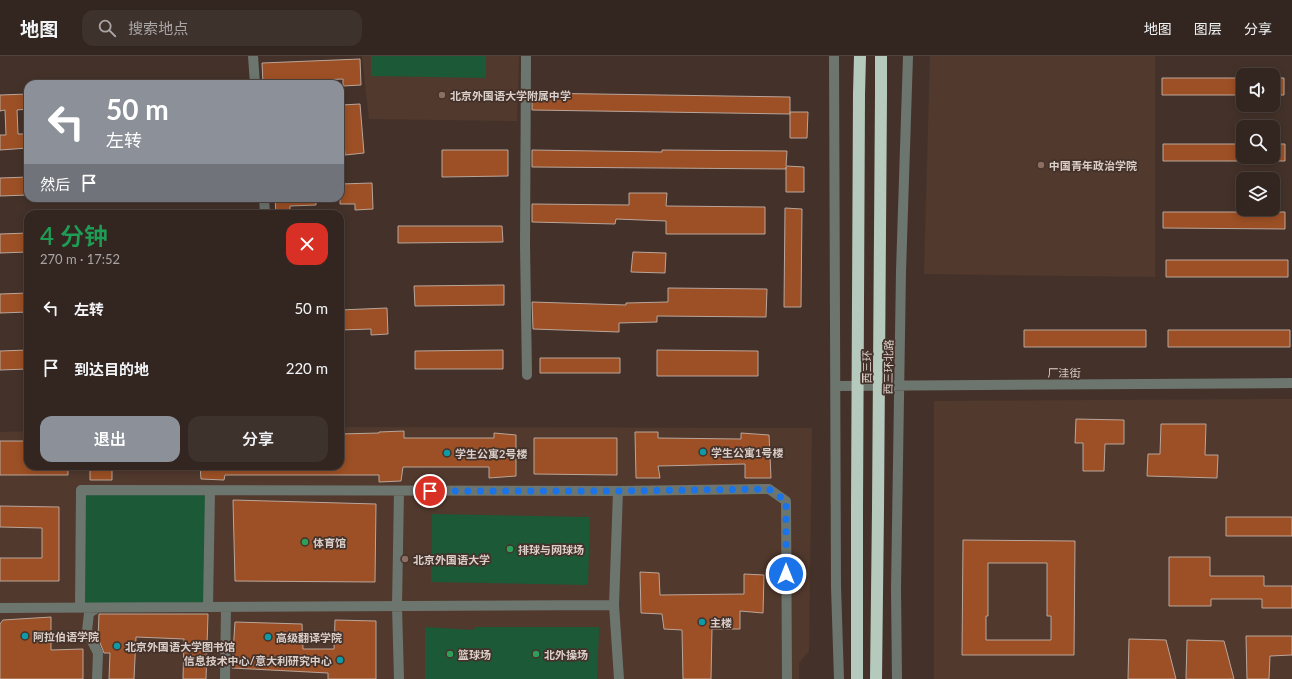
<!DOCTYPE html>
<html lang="zh">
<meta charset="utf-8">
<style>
:root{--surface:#332620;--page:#3e322d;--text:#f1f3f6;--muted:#a9a5a5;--line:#4e433e;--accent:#8c9099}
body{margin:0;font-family:Lato,"Noto Sans SC",sans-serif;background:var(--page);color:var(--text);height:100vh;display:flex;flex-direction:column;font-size:15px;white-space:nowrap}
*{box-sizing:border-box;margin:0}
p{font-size:13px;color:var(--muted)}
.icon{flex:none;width:22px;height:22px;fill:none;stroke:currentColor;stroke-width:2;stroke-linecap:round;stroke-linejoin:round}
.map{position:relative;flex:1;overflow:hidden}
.panel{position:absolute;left:24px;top:154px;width:320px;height:260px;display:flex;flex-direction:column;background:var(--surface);border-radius:12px;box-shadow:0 2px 10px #0003,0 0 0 1px var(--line)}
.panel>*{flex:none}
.guide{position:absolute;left:24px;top:24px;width:320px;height:122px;border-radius:12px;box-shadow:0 2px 10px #0003,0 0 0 1px var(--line);background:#8c9099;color:#fff;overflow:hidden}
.fabs{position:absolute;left:1236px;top:12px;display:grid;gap:8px}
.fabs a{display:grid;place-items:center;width:44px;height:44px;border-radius:8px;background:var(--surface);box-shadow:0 2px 10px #0003,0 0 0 1px var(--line);font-size:20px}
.pin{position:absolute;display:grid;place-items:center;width:34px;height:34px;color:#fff;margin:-17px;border:2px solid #fff;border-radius:50%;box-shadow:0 1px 4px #0007}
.me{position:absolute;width:44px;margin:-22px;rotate:0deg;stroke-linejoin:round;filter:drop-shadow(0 0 3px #0008)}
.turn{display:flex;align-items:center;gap:14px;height:84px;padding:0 16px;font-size:18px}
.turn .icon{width:52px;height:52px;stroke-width:2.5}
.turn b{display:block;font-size:28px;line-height:34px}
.then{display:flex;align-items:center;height:38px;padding:0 16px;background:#0003;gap:8px;font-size:15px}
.round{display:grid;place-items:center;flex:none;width:42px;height:42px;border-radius:12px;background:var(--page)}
.summary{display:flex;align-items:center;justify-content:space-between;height:68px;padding:0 16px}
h1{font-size:24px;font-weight:600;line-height:30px;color:#1e9e55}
.action{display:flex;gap:8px;margin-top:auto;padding:8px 16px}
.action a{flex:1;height:46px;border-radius:12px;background:var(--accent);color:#fff;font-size:16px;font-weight:600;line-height:46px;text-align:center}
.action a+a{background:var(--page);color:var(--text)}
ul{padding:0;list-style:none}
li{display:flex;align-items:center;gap:12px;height:60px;padding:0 16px}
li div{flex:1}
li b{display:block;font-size:15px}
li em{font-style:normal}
header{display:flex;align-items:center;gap:24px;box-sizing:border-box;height:56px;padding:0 20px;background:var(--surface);border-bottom:1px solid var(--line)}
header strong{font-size:19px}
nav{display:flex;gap:22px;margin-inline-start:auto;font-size:14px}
.search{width:280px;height:36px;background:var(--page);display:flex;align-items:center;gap:10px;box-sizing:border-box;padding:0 14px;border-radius:12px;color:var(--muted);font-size:15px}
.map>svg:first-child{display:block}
</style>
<header>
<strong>地图</strong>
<div class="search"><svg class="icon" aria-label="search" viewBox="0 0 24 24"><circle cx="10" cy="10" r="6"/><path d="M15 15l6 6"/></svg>搜索地点</div>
<nav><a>地图</a><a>图层</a><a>分享</a></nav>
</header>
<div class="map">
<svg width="1292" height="623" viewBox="0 0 1292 623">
<rect width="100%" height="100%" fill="#44322a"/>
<path fill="#51392d" d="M362 0H519L517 65 369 63Z
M930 0H1155V221L924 218Z
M1292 343V623H934V345Z
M340 371 812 372 809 595 799 607V623H0V376L28 375V410H340Z"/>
<path fill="#1c5937" d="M371 0H486V22L371 20Z
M85 437 206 438 204 548H83Z
M432 458 590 461 588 529 431 526Z
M425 571 474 574 475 571H599L597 623H425Z"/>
<path fill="#9d5025" stroke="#baa59a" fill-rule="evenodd" d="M360 3 361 29 343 30V23L278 26V28H263L262 7Z
M1162 22H1243V39H1162Z
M1273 22H1284V39H1273Z
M532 37 790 41V58L532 54Z
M28 38V53L17 54 18 78H28V92L0 94V79H6L5 54 0 55V39Z
M360 48 364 97 345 99 341 49Z
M790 56H808L807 82H790Z
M1163 88H1243V105H1163Z
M1273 88H1285V105H1273Z
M442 94H508V120L442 121Z
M532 94 662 96V94L787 95 786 110 804 111V136H786V111V113L532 111Z
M28 121V139L0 140V122Z
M372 127 373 153 355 154V148H340V128Z
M629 137H667L666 150 765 151V178H666V165L616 163 615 168 532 166V148L629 149Z
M275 142H316V149L290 150V158H276Z
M785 152 802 153 801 251H784Z
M1163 156H1285V173L1163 172Z
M398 170H502L503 186 398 187Z
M28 177V196L0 197V178Z
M633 196 666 197 665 217 631 216Z
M1166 204H1288V221H1166Z
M504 229V249L415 250 414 230Z
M668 232 767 233 766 261 657 260V266L619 267V276L533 273 532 246 626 249V247L668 246Z
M28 237V256L0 257V238Z
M387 252 388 278 371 279V273L340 274V254Z
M1024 274H1146V291H1024Z
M1168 274H1290V291H1168Z
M28 294V313L0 314V295Z
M503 294V313H415V295Z
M657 294 758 295V320H657Z
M540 302H620V317H540Z
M1076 363 1124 364V388H1105L1104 415H1083V387H1075Z
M1161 368H1206L1205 399H1218L1217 422 1147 420 1148 398H1160Z
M404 375V382H494V377L516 379V420L489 422V411H403L401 425 379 426V419H225L224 424 201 423 200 410H340V378L379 377V376Z
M635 376H658V382L741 383V377L769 379 771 422H745V408L658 410 660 422H636Z
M534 382H617V419L534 418Z
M0 385H28V410H68V419H0Z
M90 410H112V424H90Z
M233 444 376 448 375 526 235 525Z
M0 450 59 451V525H0V502H42V472L0 471Z
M1226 461H1292V480H1226Z
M963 484 1075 485 1074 599H962ZM988 507H1047V560H1051V584H986V560H988Z
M1169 501H1210V520H1264V530H1292V552H1262V543H1211V550H1169Z
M640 516 659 517 660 539 744 538V518L764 519 763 557 740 555V573H712L711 623H683L682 574 664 573 662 558 641 557Z
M99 558H208L206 623H183L184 583 136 581 134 623H109L110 597H104L98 582Z
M51 561V594L83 593V623H0V568L3 564Z
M335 564 376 565V623H328V617L232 612 235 566 302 568 303 593H334Z
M1246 580H1292V599L1270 600 1269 623H1247Z
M1129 583 1166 584 1176 623H1128Z
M1187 584 1224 585 1234 623H1186Z"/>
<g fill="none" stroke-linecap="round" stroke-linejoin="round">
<path stroke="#6d756f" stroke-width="10" d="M253 0 255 28
M526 0 525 189 527 319
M834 0 836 531 839 623
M264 142 265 158
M836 330 1292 327
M618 435 614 549 619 623
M208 551 210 435
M0 552 614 549
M80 552 81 434 618 435 769 433 786 445 787 623
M93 552 94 554 89 557 87 575 98 597 97 623
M225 623 226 551
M399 623 397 550 399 435
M897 623 896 533 901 215 908 0"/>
<path stroke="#b5cabc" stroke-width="12" d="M859 38 860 0
M881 38V0
M857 623V452
M876 623 878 453"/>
<path stroke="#b5cabc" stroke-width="12" d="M857 452 859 38
M878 453 881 38"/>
</g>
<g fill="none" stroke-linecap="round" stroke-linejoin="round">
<path stroke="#1a73e8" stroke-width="7" stroke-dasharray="0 12.6" d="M430 435H618L769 433 786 445V518"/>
</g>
<g fill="#8d6e63" stroke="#44322a" stroke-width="1.5">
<circle cx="442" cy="39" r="4"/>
<circle cx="1041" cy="109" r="4"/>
<circle cx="405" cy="503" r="4"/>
</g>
<g fill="#0f9aa8" stroke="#44322a" stroke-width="1.5">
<circle cx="703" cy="396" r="4"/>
<circle cx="447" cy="397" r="4"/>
<circle cx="702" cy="566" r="4"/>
<circle cx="25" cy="580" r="4"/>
<circle cx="268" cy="581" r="4"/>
<circle cx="117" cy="590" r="4"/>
<circle cx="340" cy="604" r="4"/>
</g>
<g fill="#2e9e5b" stroke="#44322a" stroke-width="1.5">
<circle cx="305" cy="486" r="4"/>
<circle cx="510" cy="493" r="4"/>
<circle cx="450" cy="598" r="4"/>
<circle cx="536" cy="598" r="4"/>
</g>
<g text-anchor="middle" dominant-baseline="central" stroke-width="3.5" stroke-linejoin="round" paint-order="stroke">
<g font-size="11" font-weight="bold" fill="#dbcfca" stroke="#44322a" text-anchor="start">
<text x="450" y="39">北京外国语大学附属中学</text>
<text x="1049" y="109">中国青年政治学院</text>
<text x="711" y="396">学生公寓1号楼</text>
<text x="455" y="397">学生公寓2号楼</text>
<text x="313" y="486">体育馆</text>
<text x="518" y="493">排球与网球场</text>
<text x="413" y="503">北京外国语大学</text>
<text x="710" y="566">主楼</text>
<text x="33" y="580">阿拉伯语学院</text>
<text x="276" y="581">高级翻译学院</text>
<text x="125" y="590">北京外国语大学图书馆</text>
<text x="458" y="598">篮球场</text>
<text x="544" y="598">北外操场</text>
<text x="332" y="604" text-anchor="end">信息技术中心/意大利研究中心</text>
</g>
<g font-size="11" fill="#dbcfca" stroke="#44322a">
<text transform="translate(866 311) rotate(-90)">西三环</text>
<text transform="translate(888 311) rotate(-89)">西三环北路</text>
<text x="1064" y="316">厂洼街</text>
</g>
</g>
</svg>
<div class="fabs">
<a><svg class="icon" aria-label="sound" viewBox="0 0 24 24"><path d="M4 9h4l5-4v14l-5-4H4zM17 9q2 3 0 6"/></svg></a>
<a><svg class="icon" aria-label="search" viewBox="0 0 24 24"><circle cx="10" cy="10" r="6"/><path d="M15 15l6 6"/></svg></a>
<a><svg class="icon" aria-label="layers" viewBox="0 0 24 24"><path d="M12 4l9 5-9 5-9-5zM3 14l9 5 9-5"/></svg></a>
</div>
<div class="pin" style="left:430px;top:435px;background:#d93025"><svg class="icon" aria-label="arrive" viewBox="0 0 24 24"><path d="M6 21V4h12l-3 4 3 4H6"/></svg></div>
<svg class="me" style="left:786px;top:518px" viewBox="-20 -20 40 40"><circle r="17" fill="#1a73e8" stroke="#fff" stroke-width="3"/><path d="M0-11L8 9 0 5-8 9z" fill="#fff"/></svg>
<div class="guide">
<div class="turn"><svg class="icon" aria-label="left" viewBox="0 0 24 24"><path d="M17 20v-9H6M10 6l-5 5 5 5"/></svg><div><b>50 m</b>左转</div></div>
<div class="then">然后<svg class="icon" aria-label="arrive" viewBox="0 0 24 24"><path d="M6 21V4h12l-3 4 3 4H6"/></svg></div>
</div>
<section class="panel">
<div class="summary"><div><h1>4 分钟</h1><p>270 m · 17:52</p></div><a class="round" style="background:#d93025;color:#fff"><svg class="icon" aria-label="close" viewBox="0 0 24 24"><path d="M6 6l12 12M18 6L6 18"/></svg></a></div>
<ul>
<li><svg class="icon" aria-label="left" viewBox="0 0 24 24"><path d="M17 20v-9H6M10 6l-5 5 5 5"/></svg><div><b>左转</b></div><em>50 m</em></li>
<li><svg class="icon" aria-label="arrive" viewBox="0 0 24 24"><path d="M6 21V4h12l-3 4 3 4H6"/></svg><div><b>到达目的地</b></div><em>220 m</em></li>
</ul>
<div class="action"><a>退出</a><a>分享</a></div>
</section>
</div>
